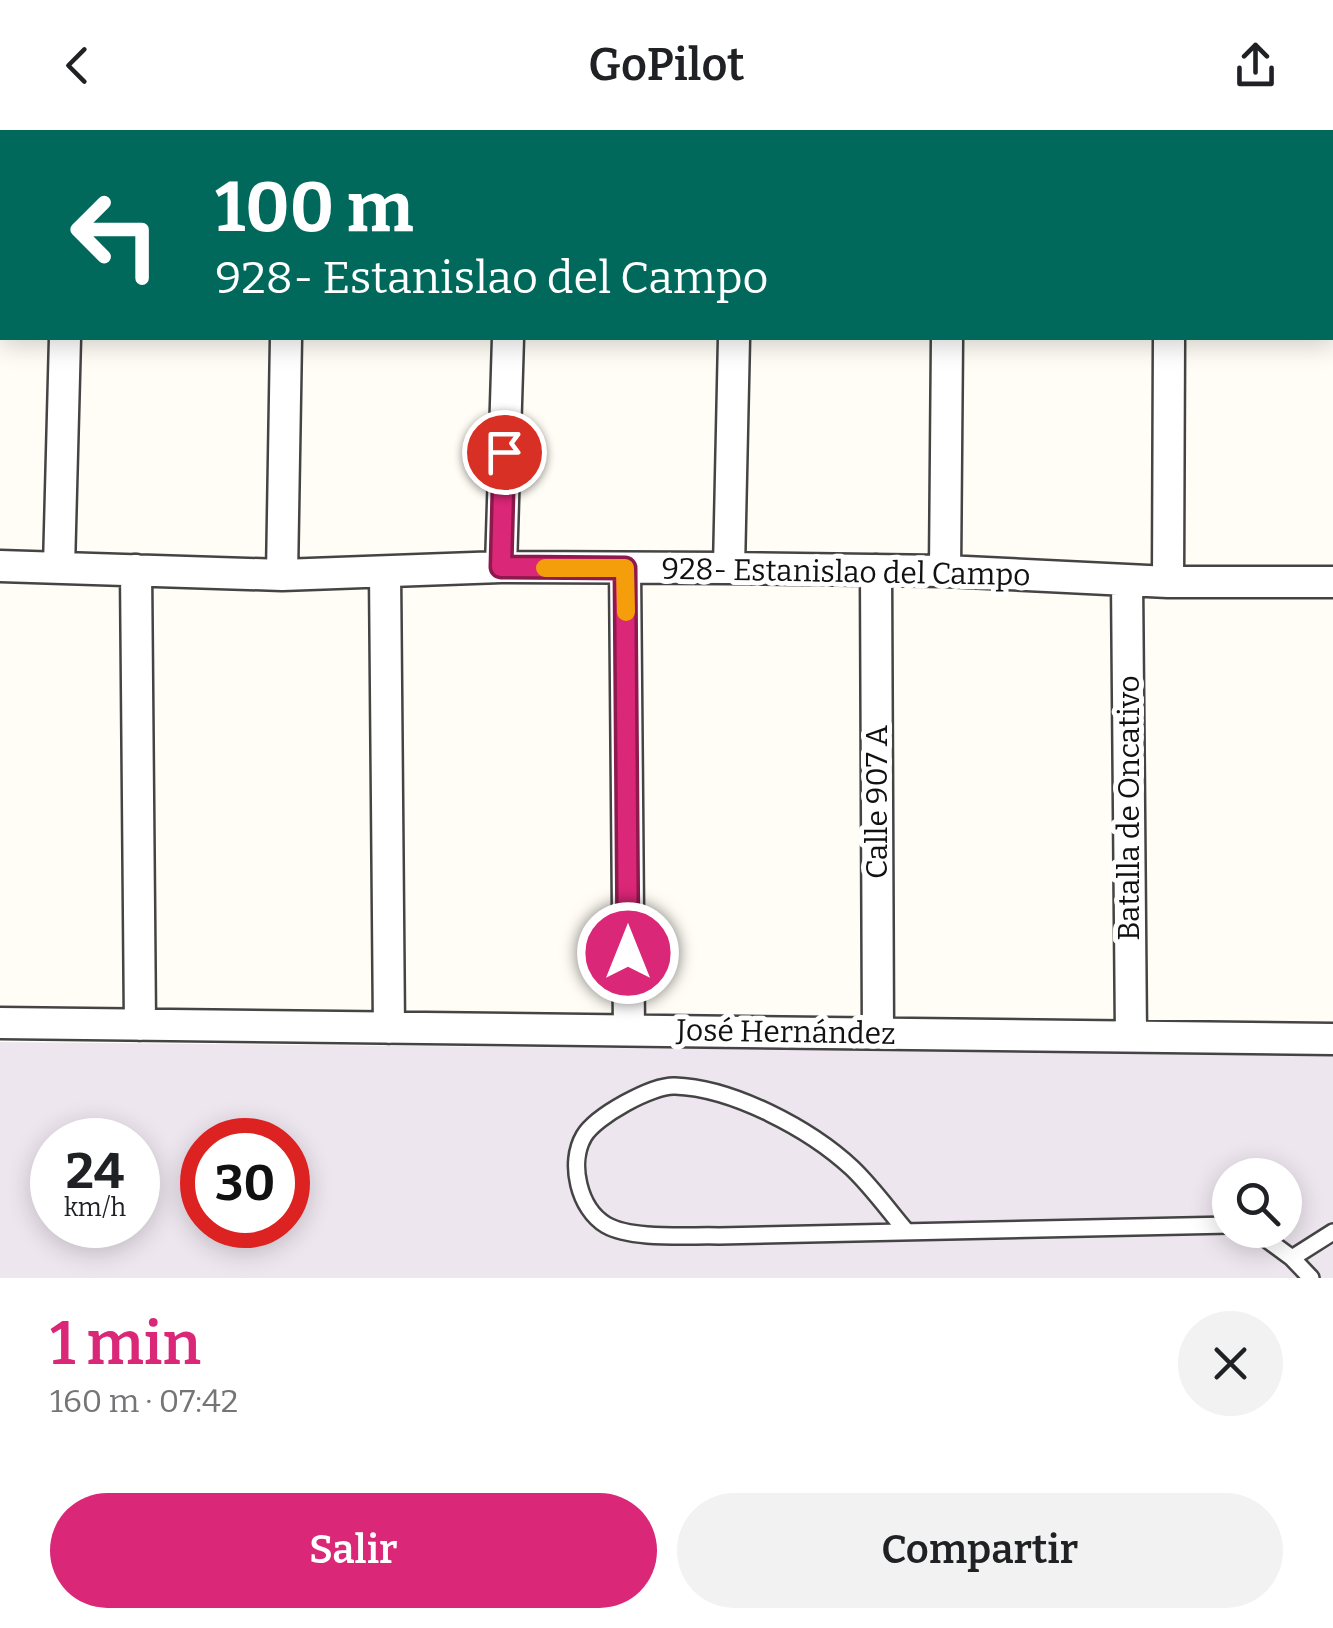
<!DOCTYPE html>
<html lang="es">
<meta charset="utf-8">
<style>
:root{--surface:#fff;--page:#f2f2f2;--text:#202124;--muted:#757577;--accent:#db2777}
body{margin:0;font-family:Bitter,serif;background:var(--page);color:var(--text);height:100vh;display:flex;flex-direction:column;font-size:38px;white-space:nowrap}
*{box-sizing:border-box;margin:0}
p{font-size:32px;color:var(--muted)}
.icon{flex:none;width:55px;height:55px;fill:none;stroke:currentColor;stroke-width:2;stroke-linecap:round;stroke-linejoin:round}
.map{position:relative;height:1148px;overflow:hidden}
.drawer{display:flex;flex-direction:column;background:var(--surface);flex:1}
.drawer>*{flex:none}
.hud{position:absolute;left:0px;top:0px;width:1335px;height:210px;box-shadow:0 5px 25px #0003;background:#00695c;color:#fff;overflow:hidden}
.controls{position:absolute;left:1212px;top:1028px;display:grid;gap:20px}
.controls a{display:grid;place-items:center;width:90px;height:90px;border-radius:50%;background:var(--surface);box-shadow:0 5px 25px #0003;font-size:50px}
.speed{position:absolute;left:30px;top:988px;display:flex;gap:20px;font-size:50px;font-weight:700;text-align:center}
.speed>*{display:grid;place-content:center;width:130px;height:130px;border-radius:50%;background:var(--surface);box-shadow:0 5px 25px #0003;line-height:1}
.speed small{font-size:25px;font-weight:400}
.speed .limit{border:15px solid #d22;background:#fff;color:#111}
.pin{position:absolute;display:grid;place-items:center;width:85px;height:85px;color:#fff;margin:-42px;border:5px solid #fff;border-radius:50%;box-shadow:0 2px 10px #0007}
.me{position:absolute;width:110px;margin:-55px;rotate:0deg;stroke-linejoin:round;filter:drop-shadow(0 0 8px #0008)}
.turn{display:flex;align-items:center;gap:35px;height:210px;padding:0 50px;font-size:45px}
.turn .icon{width:130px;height:130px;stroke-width:2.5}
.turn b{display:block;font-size:70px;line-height:85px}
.round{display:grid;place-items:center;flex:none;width:105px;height:105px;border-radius:52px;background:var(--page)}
.headline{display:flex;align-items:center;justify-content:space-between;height:170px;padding:0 50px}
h1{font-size:60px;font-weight:600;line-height:75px;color:var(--accent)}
.button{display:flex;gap:20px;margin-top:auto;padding:20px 50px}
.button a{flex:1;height:115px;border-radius:60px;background:var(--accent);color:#fff;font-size:40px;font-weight:600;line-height:115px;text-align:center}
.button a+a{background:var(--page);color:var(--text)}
header{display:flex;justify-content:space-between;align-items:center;height:130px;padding:0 50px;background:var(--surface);font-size:45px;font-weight:600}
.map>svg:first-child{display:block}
</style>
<header><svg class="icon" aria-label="back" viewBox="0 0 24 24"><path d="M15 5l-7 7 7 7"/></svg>GoPilot<svg class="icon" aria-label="share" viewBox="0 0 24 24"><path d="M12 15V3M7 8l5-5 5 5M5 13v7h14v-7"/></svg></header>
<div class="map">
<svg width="1333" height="1148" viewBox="0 0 1333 1148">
<rect width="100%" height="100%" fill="#fffdf5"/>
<path fill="#eee6ef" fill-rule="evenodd" d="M0 912 1333 925V1148H0ZM52 1010H138V1095H52ZM202 1010H288V1095H202ZM1230 1045H1285V1100H1230Z"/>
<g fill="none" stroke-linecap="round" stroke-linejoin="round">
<defs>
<path id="service" d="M1254 1100 1292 1128 1311 1148
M907 1102C889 1081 872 1057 852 1038 810 999 733 958 675 956 652 955 596 986 584 1006 568 1033 579 1079 606 1095 632 1110 690 1105 719 1106L1230 1095
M1292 1128 1333 1102"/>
<path id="minor" d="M70 2V0
M289 2V0
M513 2V0
M952 2V0
M1171 2V0
M0 92H2
M1332 167H1333
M0 436 282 445 501 437 729 438 945 441 1168 452H1333
M59 437 65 208
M501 437 508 208
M625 438 629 900
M729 438 734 208
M136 440 140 895
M876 440 878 903
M945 441 947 208
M385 442 389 898
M282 445 286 208
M1127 450 1131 906
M1168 452 1169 208
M0 893 1333 909"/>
</defs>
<use href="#service" stroke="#444" stroke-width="20"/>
<use href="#minor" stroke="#444" stroke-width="35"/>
<use href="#service" stroke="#fff" stroke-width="15"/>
<use href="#minor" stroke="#fff" stroke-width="30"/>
</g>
<path fill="#4d4742" d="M611 0H940V2H611Z"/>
<path fill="#5a524d" stroke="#3f3936" stroke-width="2.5" d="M624 0H940V2H624Z"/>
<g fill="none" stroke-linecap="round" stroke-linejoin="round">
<defs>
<path id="route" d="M504 322 501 437 625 438 628 823"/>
</defs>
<use href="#route" stroke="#8e194d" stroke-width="25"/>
<use href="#route" stroke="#db2777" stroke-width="18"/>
<path stroke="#f59e0b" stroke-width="18" d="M545 438H625L626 482"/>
</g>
<g text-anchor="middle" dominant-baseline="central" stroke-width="10" stroke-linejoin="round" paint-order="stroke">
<g font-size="30" fill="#111" stroke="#fff">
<text transform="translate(846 442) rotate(1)">928- Estanislao del Campo</text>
<text transform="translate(877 672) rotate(-90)">Calle 907 A</text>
<text transform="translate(1129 678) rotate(-90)">Batalla de Oncativo</text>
<text transform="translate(786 902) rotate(1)">José Hernández</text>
</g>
</g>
</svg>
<div class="controls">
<a><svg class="icon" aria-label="search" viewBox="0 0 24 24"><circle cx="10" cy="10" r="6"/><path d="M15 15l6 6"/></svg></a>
</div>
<div class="speed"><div>24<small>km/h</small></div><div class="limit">30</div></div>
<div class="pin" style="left:504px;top:322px;background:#d93025"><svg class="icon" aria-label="arrive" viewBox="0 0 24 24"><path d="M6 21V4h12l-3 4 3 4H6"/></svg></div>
<svg class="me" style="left:628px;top:823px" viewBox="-20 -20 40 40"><circle r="17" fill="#db2777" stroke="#fff" stroke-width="3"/><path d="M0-11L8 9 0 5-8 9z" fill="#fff"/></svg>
<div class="hud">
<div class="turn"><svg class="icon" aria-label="left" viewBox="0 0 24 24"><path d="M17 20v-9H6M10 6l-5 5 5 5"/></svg><div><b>100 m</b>928- Estanislao del Campo</div></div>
</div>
</div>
<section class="drawer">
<div class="headline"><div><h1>1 min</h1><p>160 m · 07:42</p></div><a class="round"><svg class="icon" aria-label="close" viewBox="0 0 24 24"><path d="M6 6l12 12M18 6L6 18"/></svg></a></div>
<div class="button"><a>Salir</a><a>Compartir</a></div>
</section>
